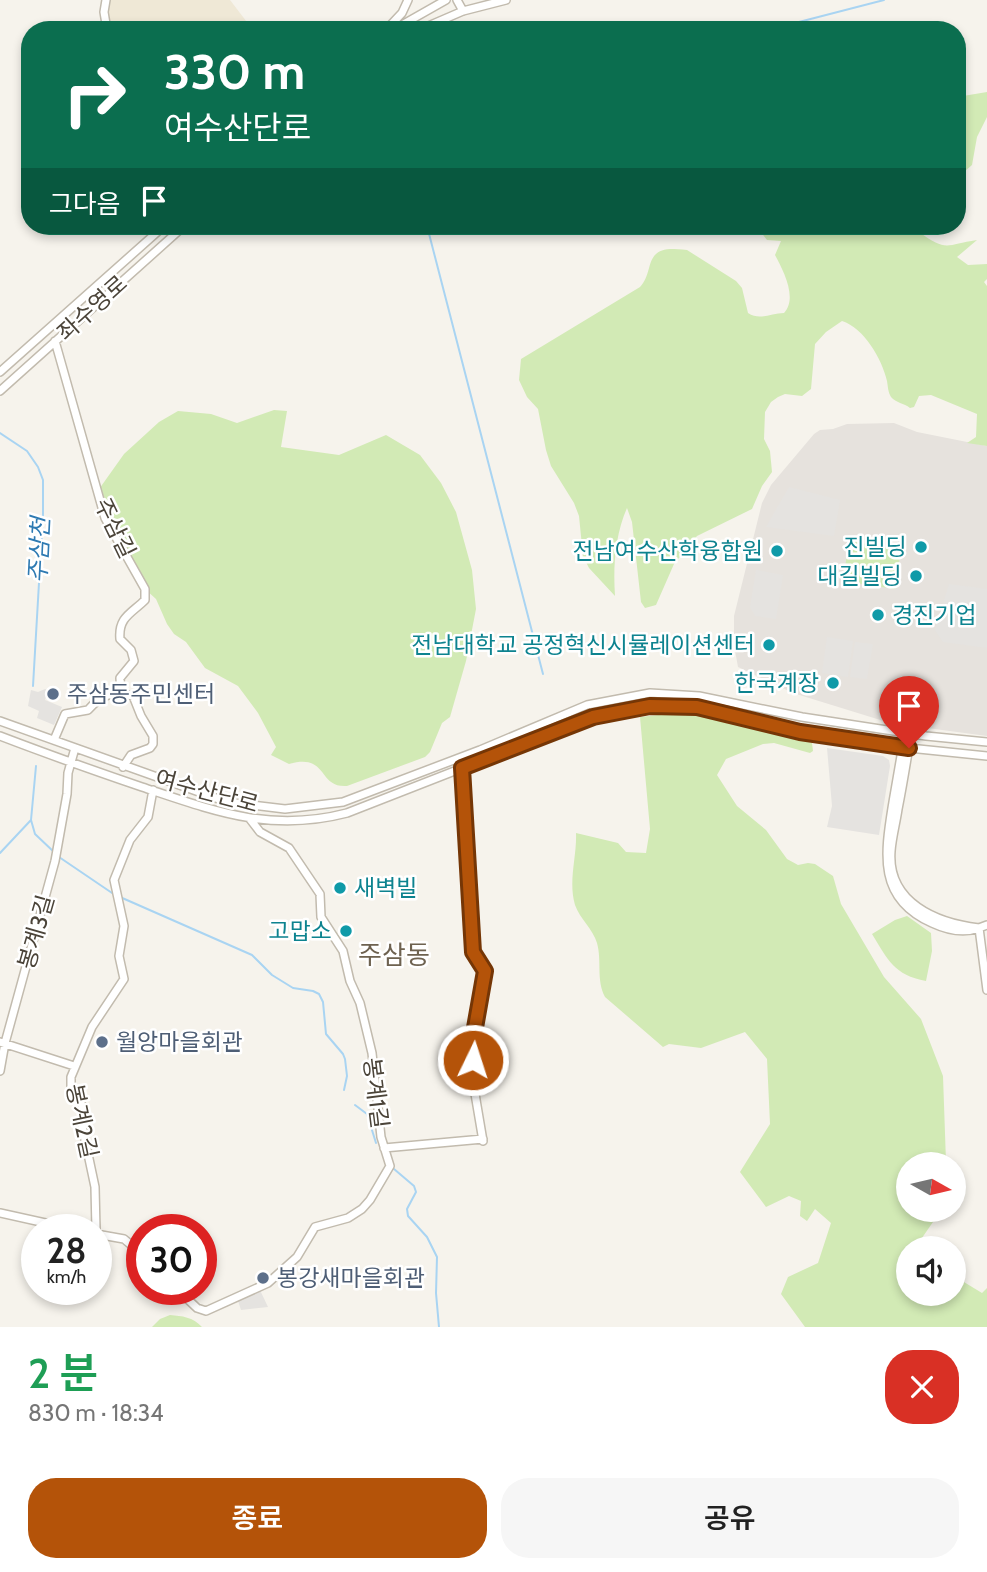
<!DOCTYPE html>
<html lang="ko">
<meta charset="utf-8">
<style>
:root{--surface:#fff;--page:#f6f6f6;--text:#222;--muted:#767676;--accent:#b45309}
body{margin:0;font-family:Cabin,"Noto Sans KR",sans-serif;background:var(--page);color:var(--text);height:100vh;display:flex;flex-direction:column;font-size:26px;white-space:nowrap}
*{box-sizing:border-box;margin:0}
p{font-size:23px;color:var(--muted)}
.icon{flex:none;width:38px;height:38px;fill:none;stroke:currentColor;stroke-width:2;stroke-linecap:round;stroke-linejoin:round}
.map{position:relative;height:1327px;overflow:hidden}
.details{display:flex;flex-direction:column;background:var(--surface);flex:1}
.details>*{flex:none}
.banner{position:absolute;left:21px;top:21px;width:945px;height:214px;border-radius:28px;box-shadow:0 4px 10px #0003;background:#0b6e4f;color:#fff;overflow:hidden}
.needle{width:46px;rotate:98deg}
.tools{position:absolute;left:896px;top:1152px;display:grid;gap:14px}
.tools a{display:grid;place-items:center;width:70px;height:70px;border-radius:50%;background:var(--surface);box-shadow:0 4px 10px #0003;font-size:35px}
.speed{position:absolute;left:21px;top:1214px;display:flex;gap:14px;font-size:35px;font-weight:700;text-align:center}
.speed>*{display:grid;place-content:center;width:91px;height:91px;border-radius:50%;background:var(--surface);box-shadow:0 4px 10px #0003;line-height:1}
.speed small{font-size:18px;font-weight:400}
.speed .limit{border:10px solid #d22;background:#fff;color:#111}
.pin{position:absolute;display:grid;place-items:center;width:60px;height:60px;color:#fff;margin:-72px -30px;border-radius:50% 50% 50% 0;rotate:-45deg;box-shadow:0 0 7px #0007}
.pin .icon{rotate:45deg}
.me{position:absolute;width:77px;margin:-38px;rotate:4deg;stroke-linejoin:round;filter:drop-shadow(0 0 5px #0008)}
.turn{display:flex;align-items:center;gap:24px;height:147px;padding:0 28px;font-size:32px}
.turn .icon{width:91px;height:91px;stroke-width:2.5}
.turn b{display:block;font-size:49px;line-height:60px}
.then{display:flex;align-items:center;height:66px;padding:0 28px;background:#0003;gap:14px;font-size:26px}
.round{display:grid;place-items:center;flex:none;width:74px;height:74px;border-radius:28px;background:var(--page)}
.overview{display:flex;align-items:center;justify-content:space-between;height:119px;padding:0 28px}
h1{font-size:42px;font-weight:600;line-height:52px;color:#1e9e55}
.action{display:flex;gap:14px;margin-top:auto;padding:14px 28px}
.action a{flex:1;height:80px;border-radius:28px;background:var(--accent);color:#fff;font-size:28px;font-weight:600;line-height:80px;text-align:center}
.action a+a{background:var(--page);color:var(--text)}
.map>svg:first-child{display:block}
</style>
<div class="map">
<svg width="987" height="1327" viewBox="0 0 987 1327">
<rect width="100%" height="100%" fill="#f6f3ec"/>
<path fill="#e6e2dd" d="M894 423 917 432 987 446V736L890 723 793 693 738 667 734 645V616L762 503 771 485 814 434 820 430 833 429 847 424Z"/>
<path fill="#efe8d6" d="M106 0H230L253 30H107Z"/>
<path fill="#d2eab5" d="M987 92V117L977 137 972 165 957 178V97Z
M761 226H920L919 232C947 252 945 245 977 240L957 257 968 265 987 264V279L984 282 987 286V446L967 443 976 437 977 414 931 395 919 396 914 407 910 408C904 403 896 403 891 397 888 392 888 387 887 381 882 359 864 328 842 321L826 332 815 344 811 389 802 396 785 394 778 397 771 402 765 412 764 439 770 451 772 472 762 486 752 509 697 536 674 564 656 605 645 608 641 602 632 522 627 508C615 535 613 567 615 596L589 568 583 556 579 516 574 503 551 466 546 450 538 409 527 397 519 380 521 359 640 287C654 272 644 251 670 249 676 249 681 249 687 250L736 281 742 288 748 313C760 321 771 313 784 313 798 298 783 270 775 255L781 241 767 240 760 231Z
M274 410 287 411 281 447 339 455 386 435 420 455 441 483 456 512 472 570 476 609 466 661 450 717 442 723 430 752 425 757 347 786C317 788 329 753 289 764L271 755 276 747 258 713 238 686 205 668 186 642 174 634 167 624 156 599 145 589 105 518 97 492 124 454 159 422 178 411 211 414 237 423Z
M849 541 901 549 895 589 843 581Z
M667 714 694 715 735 722 812 743 813 751 810 753 774 743 763 744 726 759 717 775 737 806 766 830 787 859 798 865 808 863 815 864 833 876 841 904 884 977 921 1019 943 1076 946 1162V1164H908V1209H942L915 1248H908V1293H954V1276L982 1293 987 1288V1327H805L781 1294 788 1277 818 1263 831 1223 815 1209 807 1221 800 1216 801 1201 789 1196 766 1207 740 1172 770 1124 767 1059 745 1032 701 1048 669 1044 663 1047 605 997C596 980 602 961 597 943 593 929 580 919 575 905 568 881 577 857 576 833L618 843 626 852 646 853 650 829 640 717Z
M907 916 931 933 932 951 926 981C894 975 888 960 872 934L895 920Z
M170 1315C182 1316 193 1317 202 1327H152L160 1319Z"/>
<path fill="#e5e3e0" d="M789 487 840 500 834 536 766 527Z
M756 570 783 575 776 619 755 616 750 607Z
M949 584 987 589V648L943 642 935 630Z
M827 637 853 641 848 677 822 673Z
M855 642 873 644 867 679 850 677Z
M45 689 48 690 45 700 62 707 54 725 37 718 39 711 28 706 31 690 38 692Z
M827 748 883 756 889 760 890 766 879 835 827 827 832 806Z
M259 1288 268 1307 241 1310 237 1298Z"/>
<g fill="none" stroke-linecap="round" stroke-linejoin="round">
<path stroke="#a9d4f2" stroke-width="2" d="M768 30 884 0
M427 226 543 674
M0 433 27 451 38 467 43 480V514L33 686
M31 820 35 834 55 853
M0 853 31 820 36 766
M59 857 115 895
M120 897 252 955 272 975 293 988 313 991 319 994 323 1002 326 1034 343 1054 345 1059 347 1076 344 1090
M355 1105 367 1114 376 1143
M394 1169 414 1186 416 1192 407 1209 408 1216 427 1237 437 1257 436 1293 439 1327"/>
<defs>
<path id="minor" d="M106 0 104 12 107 30
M457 0 463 11
M386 30 402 13 408 0
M393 30 446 0
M419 30 463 11 506 0
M55 341 105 518 145 589V600C132 613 118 617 120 639L131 650 134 661 120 678 121 694
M0 372 164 226
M0 391 184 226
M0 721 227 802 285 809 343 802 480 750 587 705 650 693 699 696 802 717 926 736 987 742
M905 733C901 756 897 779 893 802 885 852 876 898 932 923 947 930 963 934 979 928 937 923 887 903 891 851 892 837 896 823 898 809 903 784 907 759 911 734
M0 736C47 754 95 771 142 787 214 811 270 833 347 813L593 717 650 706 697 707 758 720 800 731 909 748 987 756
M54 740 65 714 88 710C102 694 112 691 133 696L141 716 153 736V744L150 748 131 755 123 767
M462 768 473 952 485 971 473 1039V1082L483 1141
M987 925 979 928 987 990
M0 1042 74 1066
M0 1071 5 1043 55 861 67 794 68 773 75 748
M384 1148 483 1139
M0 1213 77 1230
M96 1230 95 1187 81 1121 84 1113 81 1103 71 1089V1077L92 1027 124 979 119 956 124 926 114 880 130 840 148 817 153 790
M96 1234 124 1239 142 1254
M178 1290 197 1308 206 1311 268 1283 297 1257 315 1227 348 1218 362 1209 370 1200 390 1166 381 1137 372 1053 360 1003 350 981 343 951 321 917 320 894 289 848 260 832 250 819"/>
</defs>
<use href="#minor" stroke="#c2bbae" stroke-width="10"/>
<use href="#minor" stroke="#fff" stroke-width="7"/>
</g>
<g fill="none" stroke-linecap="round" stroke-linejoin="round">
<defs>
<path id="route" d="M473 1060V1039L485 971 473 952 462 768 593 717 650 706 697 707 800 732 909 748"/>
</defs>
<use href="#route" stroke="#753606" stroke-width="18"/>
<use href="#route" stroke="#b45309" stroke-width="12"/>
</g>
<g fill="#0f9aa8" stroke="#fff" stroke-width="2.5">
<circle cx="921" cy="547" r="7"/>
<circle cx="777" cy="551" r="7"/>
<circle cx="916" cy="576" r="7"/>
<circle cx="878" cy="615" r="7"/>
<circle cx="769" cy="645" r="7"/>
<circle cx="833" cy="683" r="7"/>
<circle cx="340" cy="888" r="7"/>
<circle cx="346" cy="931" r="7"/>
</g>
<g fill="#5c6f8a" stroke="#fff" stroke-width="2.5">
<circle cx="53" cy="694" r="7"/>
<circle cx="102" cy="1042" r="7"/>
<circle cx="263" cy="1278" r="7"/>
</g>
<g text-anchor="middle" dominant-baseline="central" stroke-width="5" stroke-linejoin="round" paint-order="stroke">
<g font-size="23" fill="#4b4439" stroke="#fff">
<text transform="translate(92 308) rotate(-42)">좌수영로</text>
<text transform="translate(115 528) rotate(64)">주삼길</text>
<text transform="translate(207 791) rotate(15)">여수산단로</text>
<text transform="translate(36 932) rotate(-74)">봉계3길</text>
<text transform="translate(376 1093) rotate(83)">봉계1길</text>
<text transform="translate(82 1121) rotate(78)">봉계2길</text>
</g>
<g font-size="23" fill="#0d838f" stroke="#fff" text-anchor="end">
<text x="907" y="547">진빌딩</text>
<text x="763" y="551">전남여수산학융합원</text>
<text x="902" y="576">대길빌딩</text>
<text x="892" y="615" text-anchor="start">경진기업</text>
<text x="755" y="645">전남대학교 공정혁신시뮬레이션센터</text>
<text x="819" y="683">한국계장</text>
<text x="354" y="888" text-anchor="start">새벽빌</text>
<text x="332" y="931">고맙소</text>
</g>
<g font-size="23" fill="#4e5e75" stroke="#fff" text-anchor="start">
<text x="67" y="694">주삼동주민센터</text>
<text x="116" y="1042">월앙마을회관</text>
<text x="277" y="1278">봉강새마을회관</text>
</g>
<g font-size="24" font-style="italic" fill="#2e7ab2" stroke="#fff">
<text transform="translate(39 550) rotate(-87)">주삼천</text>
</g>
<g font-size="26" fill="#6e6250" stroke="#fff">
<text x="394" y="955">주삼동</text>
</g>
</g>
</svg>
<div class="tools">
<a><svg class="needle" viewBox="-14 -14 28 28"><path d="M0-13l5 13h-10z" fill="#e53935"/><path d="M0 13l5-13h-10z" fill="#767676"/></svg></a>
<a><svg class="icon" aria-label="sound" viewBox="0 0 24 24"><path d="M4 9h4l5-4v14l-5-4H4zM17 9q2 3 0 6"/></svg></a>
</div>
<div class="speed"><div>28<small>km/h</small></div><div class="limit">30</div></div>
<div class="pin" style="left:909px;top:748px;background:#d93025"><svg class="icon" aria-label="arrive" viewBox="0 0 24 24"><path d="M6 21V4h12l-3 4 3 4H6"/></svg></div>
<svg class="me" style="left:473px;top:1060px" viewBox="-20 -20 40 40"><circle r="17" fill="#b45309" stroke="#fff" stroke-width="3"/><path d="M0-11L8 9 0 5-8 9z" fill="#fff"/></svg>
<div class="banner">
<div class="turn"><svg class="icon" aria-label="right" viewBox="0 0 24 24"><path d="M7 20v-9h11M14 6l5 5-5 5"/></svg><div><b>330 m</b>여수산단로</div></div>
<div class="then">그다음<svg class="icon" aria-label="arrive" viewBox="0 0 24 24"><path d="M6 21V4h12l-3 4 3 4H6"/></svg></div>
</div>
</div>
<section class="details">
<div class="overview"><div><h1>2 분</h1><p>830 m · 18:34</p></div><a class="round" style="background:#d93025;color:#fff"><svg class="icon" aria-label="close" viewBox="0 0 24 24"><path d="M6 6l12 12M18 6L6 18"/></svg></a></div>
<div class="action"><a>종료</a><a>공유</a></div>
</section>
